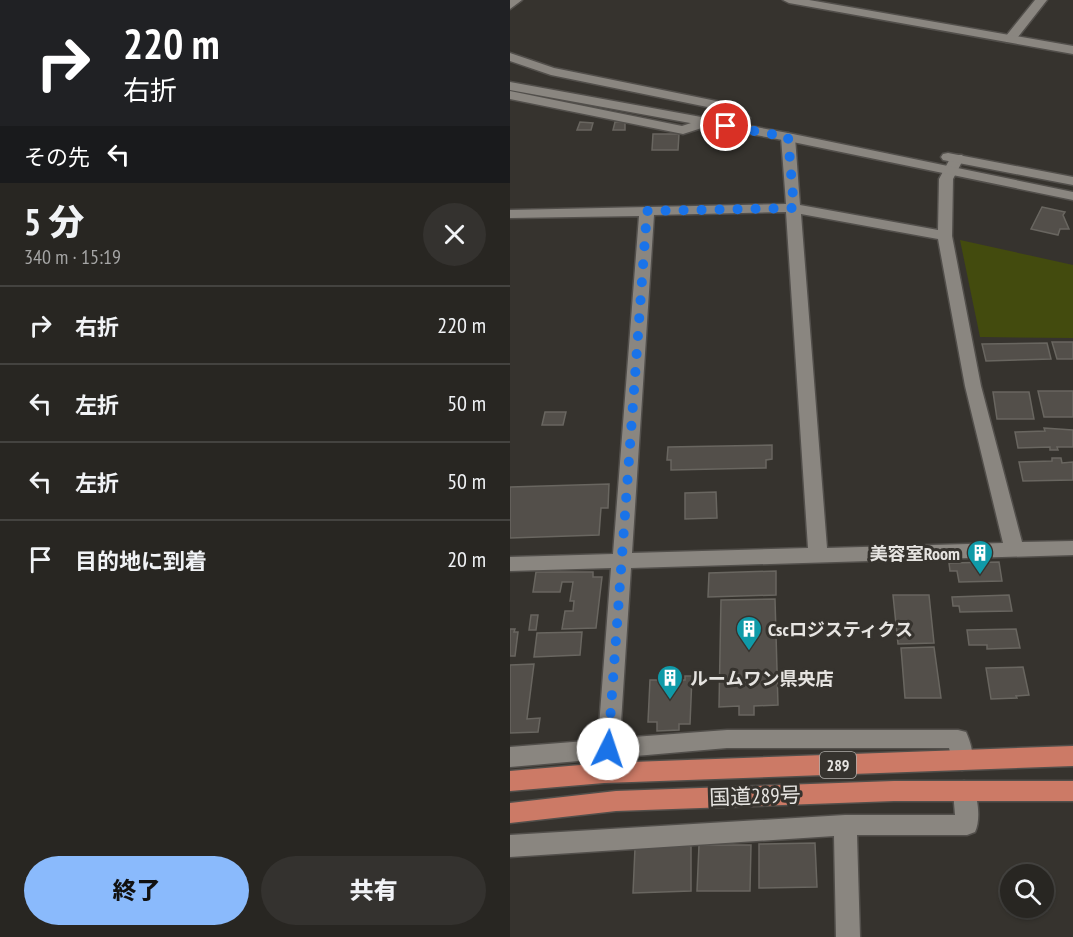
<!DOCTYPE html>
<html lang="ja">
<meta charset="utf-8">
<style>
:root{--surface:#282622;--page:#34322f;--text:#f1f3f6;--muted:#a5a5a5;--line:#444340;--accent:#8abafc}
body{margin:0;font-family:"PT Sans Narrow","Noto Sans JP",sans-serif;background:var(--page);color:var(--text);height:100vh;display:flex;flex-direction:column;font-size:22px;white-space:nowrap}
*{box-sizing:border-box;margin:0}
p{font-size:20px;color:var(--muted)}
.icon{flex:none;width:33px;height:33px;fill:none;stroke:currentColor;stroke-width:2;stroke-linecap:round;stroke-linejoin:round}
.map{position:relative;flex:1;overflow:hidden}
.details{display:flex;flex-direction:column;background:var(--surface);width:510px}
.details>*{flex:none}
.top-card{background:#202124;color:#fff;overflow:hidden}
.fabs{position:absolute;left:490px;top:864px;display:grid;gap:12px}
.fabs a{display:grid;place-items:center;width:54px;height:54px;border-radius:50%;background:var(--surface);box-shadow:0 2px 4px #0004,0 0 0 2px var(--line);font-size:30px}
.pin{position:absolute;display:grid;place-items:center;width:51px;height:51px;color:#fff;margin:-26px;border:3px solid #fff;border-radius:50%;box-shadow:0 2px 6px #0007}
.me{position:absolute;width:66px;margin:-33px;rotate:4deg;stroke-linejoin:round;filter:drop-shadow(0 0 4px #0008)}
.turn{display:flex;align-items:center;gap:21px;height:126px;padding:0 24px;font-size:27px}
.turn .icon{width:78px;height:78px;stroke-width:2.5}
.turn b{display:block;font-size:42px;line-height:51px}
.then{display:flex;align-items:center;height:57px;padding:0 24px;background:#0003;gap:12px;font-size:22px}
.round{display:grid;place-items:center;flex:none;width:63px;height:63px;border-radius:32px;background:var(--page)}
.overview{display:flex;align-items:center;justify-content:space-between;height:102px;padding:0 24px}
h1{font-size:36px;font-weight:800;line-height:45px}
.action{display:flex;gap:12px;margin-top:auto;padding:12px 24px}
.action a{flex:1;height:69px;border-radius:36px;background:var(--accent);color:#111;font-size:24px;font-weight:800;line-height:69px;text-align:center}
.action a+a{background:var(--page);color:var(--text)}
ul{padding:0;list-style:none}
li{display:flex;align-items:center;gap:18px;height:78px;padding:0 24px;border-top:2px solid var(--line)}
li div{flex:1}
li b{display:block;font-size:22px}
li em{font-style:normal}
main{display:flex;flex:1;min-height:0}
.map>svg:first-child{display:block}
</style>
<main>
<section class="details">
<div class="top-card">
<div class="turn"><svg class="icon" aria-label="right" viewBox="0 0 24 24"><path d="M7 20v-9h11M14 6l5 5-5 5"/></svg><div><b>220 m</b>右折</div></div>
<div class="then">その先<svg class="icon" aria-label="left" viewBox="0 0 24 24"><path d="M17 20v-9H6M10 6l-5 5 5 5"/></svg></div>
</div>
<div class="overview"><div><h1>5 分</h1><p>340 m · 15:19</p></div><a class="round"><svg class="icon" aria-label="close" viewBox="0 0 24 24"><path d="M6 6l12 12M18 6L6 18"/></svg></a></div>
<ul>
<li><svg class="icon" aria-label="right" viewBox="0 0 24 24"><path d="M7 20v-9h11M14 6l5 5-5 5"/></svg><div><b>右折</b></div><em>220 m</em></li>
<li><svg class="icon" aria-label="left" viewBox="0 0 24 24"><path d="M17 20v-9H6M10 6l-5 5 5 5"/></svg><div><b>左折</b></div><em>50 m</em></li>
<li><svg class="icon" aria-label="left" viewBox="0 0 24 24"><path d="M17 20v-9H6M10 6l-5 5 5 5"/></svg><div><b>左折</b></div><em>50 m</em></li>
<li><svg class="icon" aria-label="arrive" viewBox="0 0 24 24"><path d="M6 21V4h12l-3 4 3 4H6"/></svg><div><b>目的地に到着</b></div><em>20 m</em></li>
</ul>
<div class="action"><a>終了</a><a>共有</a></div>
</section>
<div class="map">
<svg width="563" height="937" viewBox="0 0 563 937">
<rect width="100%" height="100%" fill="#36332e"/>
<path fill="#434b0e" d="M450 240 563 265V338L470 337Z"/>
<path fill="#534f4a" stroke="#696660" stroke-width="1.5" d="M70 122 83 123 81 130H67Z
M105 122H115V130H103Z
M143 134H169L168 150H142Z
M532 207 555 212 553 215 559 229H550L548 235 521 229Z
M542 342H563V359H547Z
M537 343 541 359 476 361 472 344Z
M528 391H563V417H534Z
M483 392H519L524 419H487Z
M35 412H56L53 425H32Z
M534 428 563 430V447H547L548 450H540V447L508 448 505 432 535 431Z
M262 445V459L256 460V468L161 470V460H157L158 447Z
M542 458H551L552 463 563 462V480L513 481 509 462 542 461Z
M99 484 98 508H91L89 535 0 538V487Z
M206 492 207 518 175 519V493Z
M489 562 492 581 449 582 447 571H440L439 563Z
M266 571V595L198 597 199 573Z
M26 572H83V577H92L86 628 52 629 55 611H63L64 601H60L63 582H52L50 592H23Z
M383 595H419L424 643 388 644Z
M499 595 502 611 450 612 449 606H443L442 597Z
M265 599 268 705 244 706V715H229V706L209 707 211 600Z
M21 615H28L26 630H19Z
M0 629H5L4 632H8L5 656H0Z
M506 629 510 648 477 649V645H459L457 630Z
M72 632 70 655 24 657 27 633Z
M424 647 431 698H395L391 648Z
M24 664 17 719 30 718 28 732 0 733V665Z
M513 667 519 695 506 696 507 698 481 699 476 668Z
M175 676H182L180 724H169V730L147 731V722H138L140 680H175Z
M305 843 307 887 249 888V844Z
M189 845H241L240 891H187Z
M181 846V891L123 893 125 848Z"/>
<g fill="none" stroke-linecap="round" stroke-linejoin="round">
<defs>
<path id="minor" d="M0 0H12L0 9Z
M525 0H537L504 42H496V36Z
M0 53 44 68 226 105 240 118 233 122 217 111 41 75 0 61Z
M0 91 172 126 196 118 203 122 201 125 173 134 0 99Z
M278 133 285 137 290 205 428 230 429 179 442 155H452L454 158 443 179 442 236 471 386 512 542 563 541V555L121 568 110 738 217 730H448L456 732C461 743 465 756 460 767L452 770 444 767 439 748H217L0 767V747L88 740 101 568 0 571V557L103 554 129 216 0 218V210L276 204 271 137ZM276 212 298 548 122 553 144 215ZM291 214 428 239 455 386 493 543 317 548Z
M454 781 462 784C468 797 471 820 465 832L457 835H347L350 937H326L324 836 0 857V835L335 815H445L443 791 446 784Z"/>
<path id="tertiary" d="M273 0H299L563 46V54L279 3Z
M0 82 278 133 563 192V200L278 141 0 90Z
M438 153 563 177V185L433 160 431 157 433 154Z"/>
<path id="trunk" d="M563 746V766L94 783 0 791V771L94 763Z
M384 781H563V801H384L106 811 0 823V803L106 791Z"/>
</defs>
<use href="#minor" stroke="#524f4b" stroke-width="3"/>
<use href="#tertiary" stroke="#524f4b" stroke-width="3"/>
<use href="#trunk" stroke="#524f4b" stroke-width="3"/>
<use href="#minor" fill="#8a8680" fill-rule="evenodd"/>
<use href="#tertiary" fill="#8a8680" fill-rule="evenodd"/>
<use href="#trunk" fill="#cc7a66" fill-rule="evenodd"/>
</g>
<g fill="none" stroke-linecap="round" stroke-linejoin="round">
<path stroke="#1a73e8" stroke-width="10" stroke-dasharray="0 18" d="M98 749 137 211 284 208 278 137 216 126"/>
</g>
<defs>
<symbol id="building-pin" viewBox="-11 -11 22 30"><path d="M0 17L-7.5 6A9.5 9.5 0 1 1 7.5 6Z" fill="#0f9aa8" stroke="#36332e"/><path d="M-4-6H4V6H1V3H-1V6H-4ZM-2.5-4.3h1.7v1.8h-1.7ZM.8-4.3h1.7v1.8H.8ZM-2.5-1h1.7V.8h-1.7ZM.8-1h1.7V.8H.8Z" fill="#fff"/></symbol>
</defs>
<g fill-rule="evenodd">
<use href="#building-pin" x="455" y="538" width="30" height="40"/>
<use href="#building-pin" x="224" y="614" width="30" height="40"/>
<use href="#building-pin" x="145" y="663" width="30" height="40"/>
</g>
<g text-anchor="middle" dominant-baseline="central" stroke-width="6" stroke-linejoin="round" paint-order="stroke">
<rect fill="#36332e" stroke="#b1afab" stroke-width="1.5" x="310" y="752" width="36" height="26" rx="4.5"/>
<g font-size="16" font-weight="bold" fill="#e6e4e1">
<text x="328" y="765">289</text>
</g>
<g font-size="18" font-weight="bold" fill="#e6e4e1" stroke="#36332e" text-anchor="start">
<text x="450" y="553" text-anchor="end">美容室Room</text>
<text x="258" y="629">Cscロジスティクス</text>
<text x="180" y="678">ルームワン県央店</text>
</g>
<g font-size="21" fill="#e6e4e1" stroke="#36332e">
<text transform="translate(245 796) rotate(-2)">国道289号</text>
</g>
</g>
</svg>
<div class="fabs">
<a><svg class="icon" aria-label="search" viewBox="0 0 24 24"><circle cx="10" cy="10" r="6"/><path d="M15 15l6 6"/></svg></a>
</div>
<div class="pin" style="left:216px;top:126px;background:#d93025"><svg class="icon" aria-label="arrive" viewBox="0 0 24 24"><path d="M6 21V4h12l-3 4 3 4H6"/></svg></div>
<svg class="me" style="left:98px;top:749px" viewBox="-20 -20 40 40"><circle r="19" fill="#fff"/><path d="M0-13L10 11 0 6-10 11z" fill="#1a73e8"/></svg>
</div>
</main>
